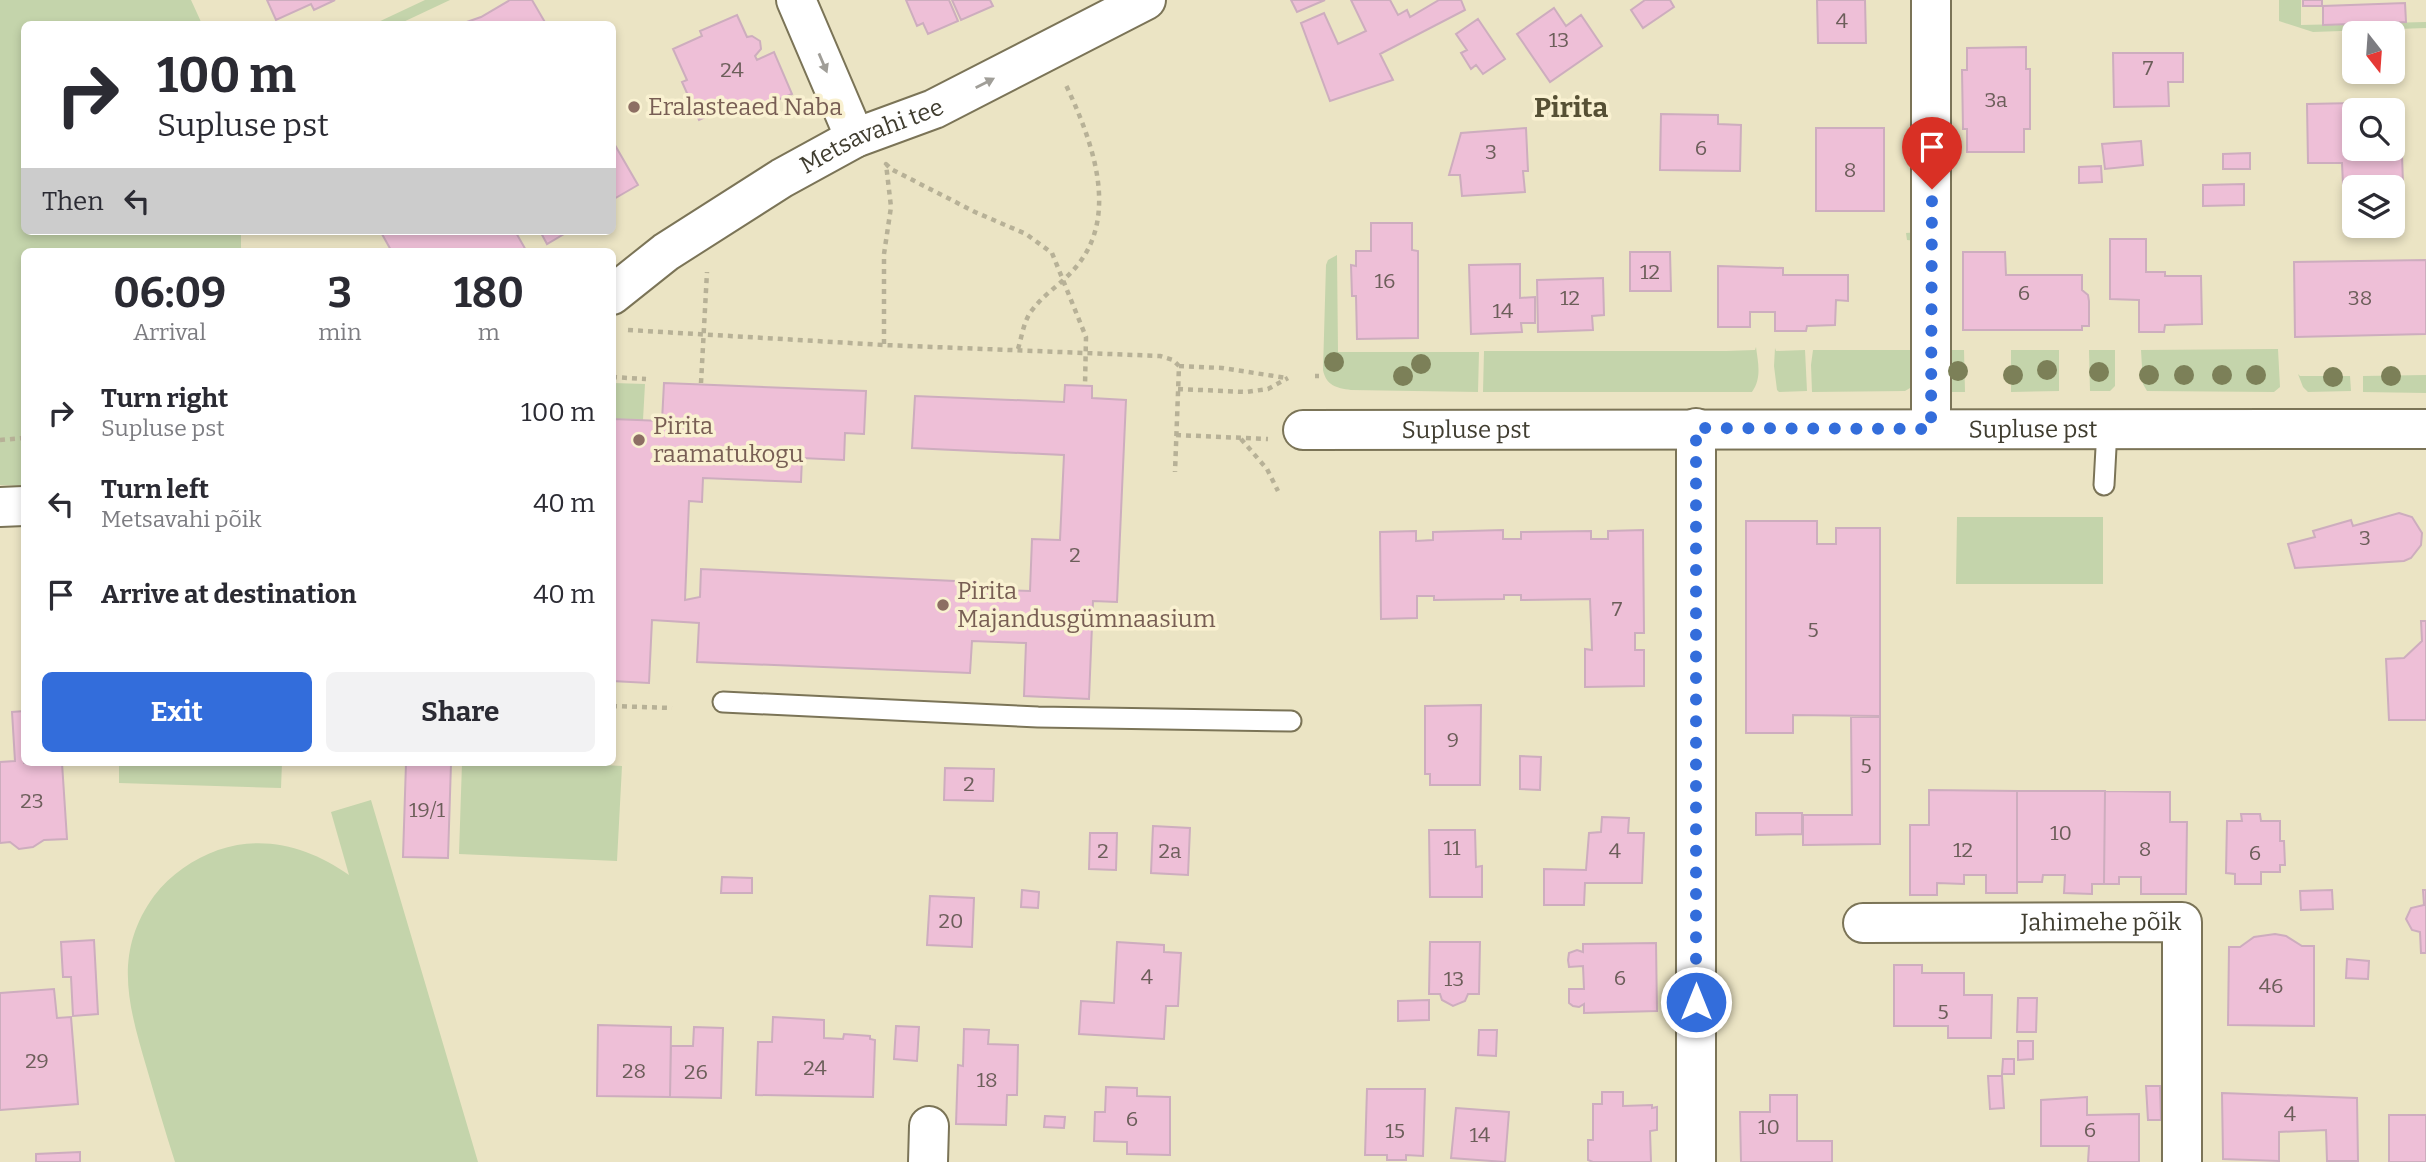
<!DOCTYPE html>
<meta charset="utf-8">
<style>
:root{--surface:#fff;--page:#f2f2f3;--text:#2b2b33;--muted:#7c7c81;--accent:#336ddb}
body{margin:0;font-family:Bitter,serif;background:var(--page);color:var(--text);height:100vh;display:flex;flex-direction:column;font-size:26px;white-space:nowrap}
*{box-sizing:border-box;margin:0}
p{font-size:23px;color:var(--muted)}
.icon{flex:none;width:38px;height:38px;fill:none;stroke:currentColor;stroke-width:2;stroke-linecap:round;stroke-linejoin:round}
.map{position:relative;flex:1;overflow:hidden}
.details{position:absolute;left:21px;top:248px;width:595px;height:518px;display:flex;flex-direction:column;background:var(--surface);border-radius:10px;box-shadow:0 4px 10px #0003}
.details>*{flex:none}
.guide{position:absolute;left:21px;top:21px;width:595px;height:214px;border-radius:10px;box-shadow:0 4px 10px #0003;background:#fff;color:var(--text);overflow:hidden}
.needle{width:46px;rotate:163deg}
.tools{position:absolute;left:2342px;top:21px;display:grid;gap:14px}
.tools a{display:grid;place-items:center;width:63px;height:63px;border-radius:10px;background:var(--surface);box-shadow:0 4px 10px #0003;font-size:35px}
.pin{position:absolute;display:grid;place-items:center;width:60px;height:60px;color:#fff;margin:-72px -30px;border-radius:50% 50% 50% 0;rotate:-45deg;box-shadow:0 0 7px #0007}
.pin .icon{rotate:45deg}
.me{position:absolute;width:77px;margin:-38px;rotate:0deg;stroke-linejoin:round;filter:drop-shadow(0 0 5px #0008)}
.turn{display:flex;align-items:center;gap:24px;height:147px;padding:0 21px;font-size:32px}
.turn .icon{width:91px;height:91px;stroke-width:2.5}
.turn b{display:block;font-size:49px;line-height:60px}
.then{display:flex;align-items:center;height:66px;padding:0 21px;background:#0003;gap:14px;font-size:26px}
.eta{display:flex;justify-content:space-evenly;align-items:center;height:119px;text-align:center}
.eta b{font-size:42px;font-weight:700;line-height:49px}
.action{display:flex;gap:14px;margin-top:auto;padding:14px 21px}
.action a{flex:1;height:80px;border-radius:10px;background:var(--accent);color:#fff;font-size:28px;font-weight:700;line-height:80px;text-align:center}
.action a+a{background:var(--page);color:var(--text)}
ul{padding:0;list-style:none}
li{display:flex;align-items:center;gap:21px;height:91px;padding:0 21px}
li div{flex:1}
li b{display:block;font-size:26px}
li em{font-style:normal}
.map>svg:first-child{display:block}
</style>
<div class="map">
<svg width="2426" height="1162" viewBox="0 0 2426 1162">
<rect width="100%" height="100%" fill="#ebe4c4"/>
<path fill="#c4d4ab" d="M0 0H191L202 24H24V231H241V252H24V486L0 485Z
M425 0H450L399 24H374Z
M2279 0H2301V25L2426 22V28L2313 32 2279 21Z
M1920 232 1922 370 1921 376 1915 385 1905 391 1812 392 1811 365 1813 350H1916V241L1907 240 1906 233Z
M1337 255 1338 352H1479L1478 392 1351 390C1336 388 1326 385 1323 370L1326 265 1328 260Z
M1756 347C1758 363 1762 378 1752 392H1483L1484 351H1726L1755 350Z
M1775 348 1776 351 1805 350 1807 391 1779 392 1777 390 1774 366Z
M2278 349 2280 387 2274 392 2147 391 2143 384 2141 350Z
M1948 350H1964L1965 392H1948Z
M2011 350H2059V391L2011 392Z
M2089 350H2115V386L2110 391H2090Z
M2298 374 2300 376H2350L2351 391 2308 392 2303 387Z
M2426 375V393L2363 392V376Z
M613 383 645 384 643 420 613 419Z
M1957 517H2103V584H1956Z
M119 763H282L281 788 119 783Z
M462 763H568L622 766 617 861 459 854Z
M371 800 478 1162H175C165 1131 156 1100 147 1069 129 1007 112 954 154 896 171 874 193 859 218 850 265 834 311 848 349 875L331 812Z"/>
<path fill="#eebfd7" stroke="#cdadbe" stroke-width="2" d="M267 0H335L314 10 311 4 276 20Z
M510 0H532L546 24H461L481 17Z
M906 0H949L958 21 928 34 923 23 917 26Z
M952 0H990L993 6 961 20Z
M1291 0H1325L1297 12Z
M1351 0H1390L1398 15 1407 10 1410 17 1439 0H1461L1465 10 1380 54 1393 80 1330 101 1301 23 1324 13 1338 44 1366 31Z
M1645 0H1670L1674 7 1643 28 1631 10Z
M1817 0H1865L1866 43H1818Z
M2303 0H2322V6H2303Z
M2405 3 2406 22 2323 25V6Z
M1554 8 1566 26 1581 15 1602 46 1550 82 1517 34Z
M737 15 747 37 752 36 760 41 761 49 755 56 757 60 774 52 792 94 751 111 746 100 739 103V108L731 115H726L721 110 699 120 682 82 687 80 673 49 702 36 700 31Z
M1478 19 1505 59 1483 74 1476 65 1471 69 1461 53 1467 50 1456 34Z
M2026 47V69H2030V129H2024V152H1967V129H1963L1962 70H1967V48Z
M2113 53H2183V82H2168L2169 106 2114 107Z
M2355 103 2354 149H2392V125H2401L2403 184 2343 185 2342 163H2308L2307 104Z
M1661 114 1718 115V124L1741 125 1740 171 1660 170Z
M1526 128 1528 171H1523L1525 192 1462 196 1460 175H1449L1461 133Z
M1816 128H1884V211H1816Z
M612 140 638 185 612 200Z
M2141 141 2143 165 2105 169 2102 144Z
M2250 153V169H2223V154Z
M2101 166 2102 182 2079 183V167Z
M2244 184V205L2203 206V185Z
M1371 223H1412V250L1418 251V338L1357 339 1356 296H1352L1351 265 1356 266V251H1371Z
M387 231H515L527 252H392L382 234Z
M540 231H569L547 244Z
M2110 239H2146V272H2165V276H2201L2202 324 2165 325 2164 332H2139V300L2110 299Z
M1630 252H1670L1671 291H1630Z
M1963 252H2005L2006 275H2082V290L2088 295 2089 301V326H2082V330H1963Z
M2426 260V334L2295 337 2294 262Z
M1520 264V298L1535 297V323H1521L1522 332 1471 334 1469 265Z
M1718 266 1783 268V275H1848V301L1836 300 1835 325 1807 326 1806 331H1775V312H1750V327H1718Z
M1603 278 1604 315 1592 316 1593 330 1538 332 1537 280Z
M664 383 866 391 864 434 845 433 844 460 802 458 801 482 703 478 702 502 689 501 685 600 700 597 701 569 976 582V589L1030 591 1032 539 1060 540 1064 455 912 448 915 396 1064 402 1065 385 1092 386V398L1126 400 1117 602 1093 601 1089 699 1024 696 1026 643 972 641 970 673 697 662 699 623 652 620 649 683 612 681V419L662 421Z
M2399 513 2412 517 2422 533 2421 545 2411 558 2404 561 2295 568 2288 544 2315 537 2313 531 2351 520 2353 526Z
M1746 521H1817V544H1836V528H1880V716L1793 715V733H1746Z
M1503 530V539H1521V532L1591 531V539H1608V531L1643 530 1644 633H1635V650H1644V686L1585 687V649L1592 650 1590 599 1521 600V595H1504V599L1434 600V596H1417V618L1381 619 1380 532 1416 531V541L1433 540V532Z
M2421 621H2426V720H2389L2386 659 2404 658 2422 641Z
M1481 705 1480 785H1430V774H1425V706Z
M24 711V763H62L67 839 44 840 33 847 19 849 10 842 0 843V762L15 761 12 712Z
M1851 717H1880V844L1803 845V815H1852Z
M1520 756 1541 757 1540 790 1520 789Z
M406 763H451L448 858 403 857Z
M945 768 994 769 993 801 944 800Z
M1929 790 2017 791V893H1986V875H1964V884L1937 883V895H1910V825H1929Z
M2017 791H2105L2104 884H2092V894L2064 893 2065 875H2043L2042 882H2017Z
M2105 791 2170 792V822H2187L2186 894H2141V877H2119V884H2104Z
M1756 813H1802V834L1756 835Z
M2241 814H2260L2261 821H2280V841H2284L2285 865H2280V872H2261V884H2235V874L2226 873 2227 821H2242Z
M1602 817 1629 818 1628 833H1644L1642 883H1585L1584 905H1544V869L1586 870 1589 833 1601 832Z
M1153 826 1190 828 1188 875 1151 873Z
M1429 830H1475L1476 867 1482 866V897H1430Z
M1090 833H1117L1116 870 1089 869Z
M722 877 752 878V893H721Z
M1022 890 1039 892 1038 908 1021 907Z
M2332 890 2333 909 2301 910 2300 891Z
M2423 890H2426V953H2421L2420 932 2412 930 2406 919 2411 908 2424 905Z
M930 896 974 898 972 947 927 945Z
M2275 934 2286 936 2302 946H2314V1026L2228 1025 2229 947H2240L2254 937Z
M94 940 98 1014 73 1016 71 977H63L61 942Z
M1117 942 1164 945V952L1181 953 1178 1006H1166L1164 1039 1079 1034 1081 1001 1114 1003Z
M1430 942H1480L1479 994H1468L1465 1001 1453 1006 1442 1000 1440 994H1429Z
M1656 943 1657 1011 1584 1013V1004L1579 1007 1573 1006 1569 1003V989H1584L1583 966 1569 967 1568 960 1569 953 1577 950 1583 952V944Z
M2347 959 2369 961 2368 979 2346 978Z
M1894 965H1922V973H1964V995H1992L1991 1038H1948V1026H1894Z
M54 989 57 1018 71 1017 78 1104 0 1110V993Z
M2018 998H2037L2036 1032H2017Z
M1429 1000V1020L1398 1021V1001Z
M773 1017 824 1020V1038L843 1039 844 1034 870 1036V1039L875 1040 873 1097 756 1095 758 1042H772Z
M598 1025 671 1027 670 1097 597 1096Z
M896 1026 919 1027 917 1061 894 1059Z
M694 1027 723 1028 721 1098 670 1097 671 1046H693Z
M964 1029 989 1030 988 1044 1018 1045 1017 1095H1007L1006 1125 956 1124 958 1065 963 1066Z
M1479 1030H1497L1496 1056 1478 1055Z
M2018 1041H2033V1059L2018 1060Z
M2003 1059H2014V1074H2002Z
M1988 1076H2002L2004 1108 1990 1109Z
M2146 1086H2160L2161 1120H2148Z
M1106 1087 1137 1088V1096L1170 1097V1155L1127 1154V1142L1094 1141 1095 1112H1105Z
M1367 1089H1425L1423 1156 1406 1155V1160H1387V1155H1365Z
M1602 1092H1623V1106L1652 1105V1108L1657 1107V1130L1650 1131 1651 1162H1593L1588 1160V1140H1593V1104H1602Z
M2222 1093 2357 1098 2358 1161H2327L2326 1130 2279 1132V1161L2223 1159Z
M1770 1095H1797V1141H1832V1162H1741L1740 1112H1770Z
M2087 1097V1115L2139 1114V1162H2088L2089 1146H2041V1100Z
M1456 1108 1509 1112 1505 1162 1451 1158Z
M2389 1115H2426V1162H2389Z
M1045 1116 1065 1117 1064 1128 1044 1127Z
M80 1152V1162H36V1154Z"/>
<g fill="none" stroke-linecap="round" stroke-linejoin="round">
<defs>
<path id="lane" d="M2104 485 2107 429
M723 702 1038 717 1291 721"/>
<g id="street">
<path d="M796 0 855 138"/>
<path d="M1931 0V429"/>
<path id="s1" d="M612 295 666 252 782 178 855 138 934 109 1146 0"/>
<path id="s2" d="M1303 430 2426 429"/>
<path d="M0 507 24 506"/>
<path id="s3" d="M1863 923 2182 922V1162"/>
<path d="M928 1162 929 1126"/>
<path d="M1696 1162V428"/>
</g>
</defs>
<use href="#lane" stroke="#7b7457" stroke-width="23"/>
<use href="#street" stroke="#7b7457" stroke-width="42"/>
<path stroke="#b7b197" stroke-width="4.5" stroke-dasharray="5 5" stroke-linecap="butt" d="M628 330 884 345 1160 356 1173 360 1179 366 1175 472
M884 344V254L891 207 886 164 891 169 975 212 1026 234 1052 253 1086 337 1085 386
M1018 349C1022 336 1024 319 1033 309 1045 293 1063 283 1076 267 1121 214 1091 138 1065 83
M1179 366 1222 368 1287 378
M1315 376H1319
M612 377 646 379
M701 383 707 272
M1178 389 1246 392 1268 389 1288 378
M1176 435 1268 439
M1241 439 1267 469 1278 491
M0 440 24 438
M612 706 672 708"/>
<use href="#lane" stroke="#fff" stroke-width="19"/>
<use href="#street" stroke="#fff" stroke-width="38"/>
</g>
<g fill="#7c8058">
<circle cx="1334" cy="362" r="10"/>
<circle cx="1421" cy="364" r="10"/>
<circle cx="2047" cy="370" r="10"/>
<circle cx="1958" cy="371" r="10"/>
<circle cx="2099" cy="372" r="10"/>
<circle cx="2013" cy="375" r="10"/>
<circle cx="2149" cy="375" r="10"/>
<circle cx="2184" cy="375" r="10"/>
<circle cx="2222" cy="375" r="10"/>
<circle cx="2256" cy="375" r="10"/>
<circle cx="1403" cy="376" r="10"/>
<circle cx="2391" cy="376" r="10"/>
<circle cx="2333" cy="377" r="10"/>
</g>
<defs><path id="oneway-solid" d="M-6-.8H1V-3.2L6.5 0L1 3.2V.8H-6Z" transform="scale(1.75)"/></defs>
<g fill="#a09e98">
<use href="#oneway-solid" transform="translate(823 63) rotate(67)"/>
<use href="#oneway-solid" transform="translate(985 83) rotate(-27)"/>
</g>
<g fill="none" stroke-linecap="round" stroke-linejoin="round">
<path stroke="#336ddb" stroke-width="12" stroke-dasharray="0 21.6" d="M1696 1002V428L1931 429 1932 189"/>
</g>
<g fill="#8d6e63" stroke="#f9f1d1" stroke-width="2.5">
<circle cx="634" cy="107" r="7"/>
<circle cx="639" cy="440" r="7"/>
<circle cx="943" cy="605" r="7"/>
</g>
<g text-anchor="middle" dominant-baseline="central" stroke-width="7" stroke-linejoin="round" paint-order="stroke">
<g font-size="21" fill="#6c5e5a">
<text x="1842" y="21">4</text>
<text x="1559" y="40">13</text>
<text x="2148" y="68">7</text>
<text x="732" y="70">24</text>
<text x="1996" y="100">3a</text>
<text x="1701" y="148">6</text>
<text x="1491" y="152">3</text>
<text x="1850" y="170">8</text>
<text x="1650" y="272">12</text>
<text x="1385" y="281">16</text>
<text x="2024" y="293">6</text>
<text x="1570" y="298">12</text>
<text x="2360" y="298">38</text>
<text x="1503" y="311">14</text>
<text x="2365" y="538">3</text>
<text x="1075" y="555">2</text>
<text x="1617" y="609">7</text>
<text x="1813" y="630">5</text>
<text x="1453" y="740">9</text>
<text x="1866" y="766">5</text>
<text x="969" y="784">2</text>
<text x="32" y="801">23</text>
<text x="427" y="810">19/1</text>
<text x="2061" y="833">10</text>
<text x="1452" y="848">11</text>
<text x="2145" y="849">8</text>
<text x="1963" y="850">12</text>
<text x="1103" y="851">2</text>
<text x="1170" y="851">2a</text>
<text x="1615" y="851">4</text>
<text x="2255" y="853">6</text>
<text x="951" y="921">20</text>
<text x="1147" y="977">4</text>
<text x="1620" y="978">6</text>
<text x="1454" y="979">13</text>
<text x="2271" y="986">46</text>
<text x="1943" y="1012">5</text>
<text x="37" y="1061">29</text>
<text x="815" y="1068">24</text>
<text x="634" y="1071">28</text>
<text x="696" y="1072">26</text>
<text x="987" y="1080">18</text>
<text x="2290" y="1114">4</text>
<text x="1132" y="1119">6</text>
<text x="1769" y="1127">10</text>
<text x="2090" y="1130">6</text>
<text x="1395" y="1131">15</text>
<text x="1480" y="1135">14</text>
</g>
<g font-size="24" fill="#785e54" stroke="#f9f1d1" text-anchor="start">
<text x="648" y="107">Eralasteaed Naba</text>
<text x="653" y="426">Pirita<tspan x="653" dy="28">raamatukogu</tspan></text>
<text x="957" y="591">Pirita<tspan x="957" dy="28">Majandusgümnaasium</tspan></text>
</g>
<g font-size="24" fill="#403d30" stroke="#f9f1d1">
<text stroke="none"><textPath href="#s1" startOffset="306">Metsavahi tee</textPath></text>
<text stroke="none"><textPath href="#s2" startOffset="163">Supluse pst</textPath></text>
<text stroke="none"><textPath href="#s2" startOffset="730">Supluse pst</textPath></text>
<text stroke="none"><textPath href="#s3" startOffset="238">Jahimehe põik</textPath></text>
</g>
<g font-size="28" font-weight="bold" fill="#565034" stroke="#f9f1d1">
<text x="1571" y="107">Pirita</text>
</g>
</g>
</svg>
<div class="tools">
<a><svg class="needle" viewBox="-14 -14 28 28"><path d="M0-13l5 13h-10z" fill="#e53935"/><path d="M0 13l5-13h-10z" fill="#7c7c81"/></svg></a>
<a><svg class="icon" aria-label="search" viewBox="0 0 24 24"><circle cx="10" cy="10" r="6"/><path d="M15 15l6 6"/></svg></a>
<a><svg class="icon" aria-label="layers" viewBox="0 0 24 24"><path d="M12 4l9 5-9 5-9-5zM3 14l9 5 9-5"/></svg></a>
</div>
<div class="pin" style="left:1932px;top:189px;background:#d93025"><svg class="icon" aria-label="arrive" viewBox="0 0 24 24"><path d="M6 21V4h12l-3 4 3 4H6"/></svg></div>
<svg class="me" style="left:1696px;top:1002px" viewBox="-20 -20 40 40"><circle r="17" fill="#336ddb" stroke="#fff" stroke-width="3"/><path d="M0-11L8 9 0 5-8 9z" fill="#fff"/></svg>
<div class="guide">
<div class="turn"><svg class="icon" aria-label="right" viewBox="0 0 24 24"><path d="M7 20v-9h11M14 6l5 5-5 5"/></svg><div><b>100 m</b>Supluse pst</div></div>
<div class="then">Then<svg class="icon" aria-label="left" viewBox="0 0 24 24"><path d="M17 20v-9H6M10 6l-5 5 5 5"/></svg></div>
</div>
<section class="details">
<div class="eta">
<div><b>06:09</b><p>Arrival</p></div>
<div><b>3</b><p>min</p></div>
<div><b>180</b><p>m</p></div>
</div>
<ul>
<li><svg class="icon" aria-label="right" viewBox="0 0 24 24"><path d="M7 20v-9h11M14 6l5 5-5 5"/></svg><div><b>Turn right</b><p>Supluse pst</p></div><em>100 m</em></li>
<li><svg class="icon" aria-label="left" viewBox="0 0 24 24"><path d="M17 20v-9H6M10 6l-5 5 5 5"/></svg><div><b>Turn left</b><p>Metsavahi põik</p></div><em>40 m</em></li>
<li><svg class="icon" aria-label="arrive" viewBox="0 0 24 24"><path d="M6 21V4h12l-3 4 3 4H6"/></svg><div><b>Arrive at destination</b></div><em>40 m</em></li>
</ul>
<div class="action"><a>Exit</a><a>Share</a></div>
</section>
</div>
